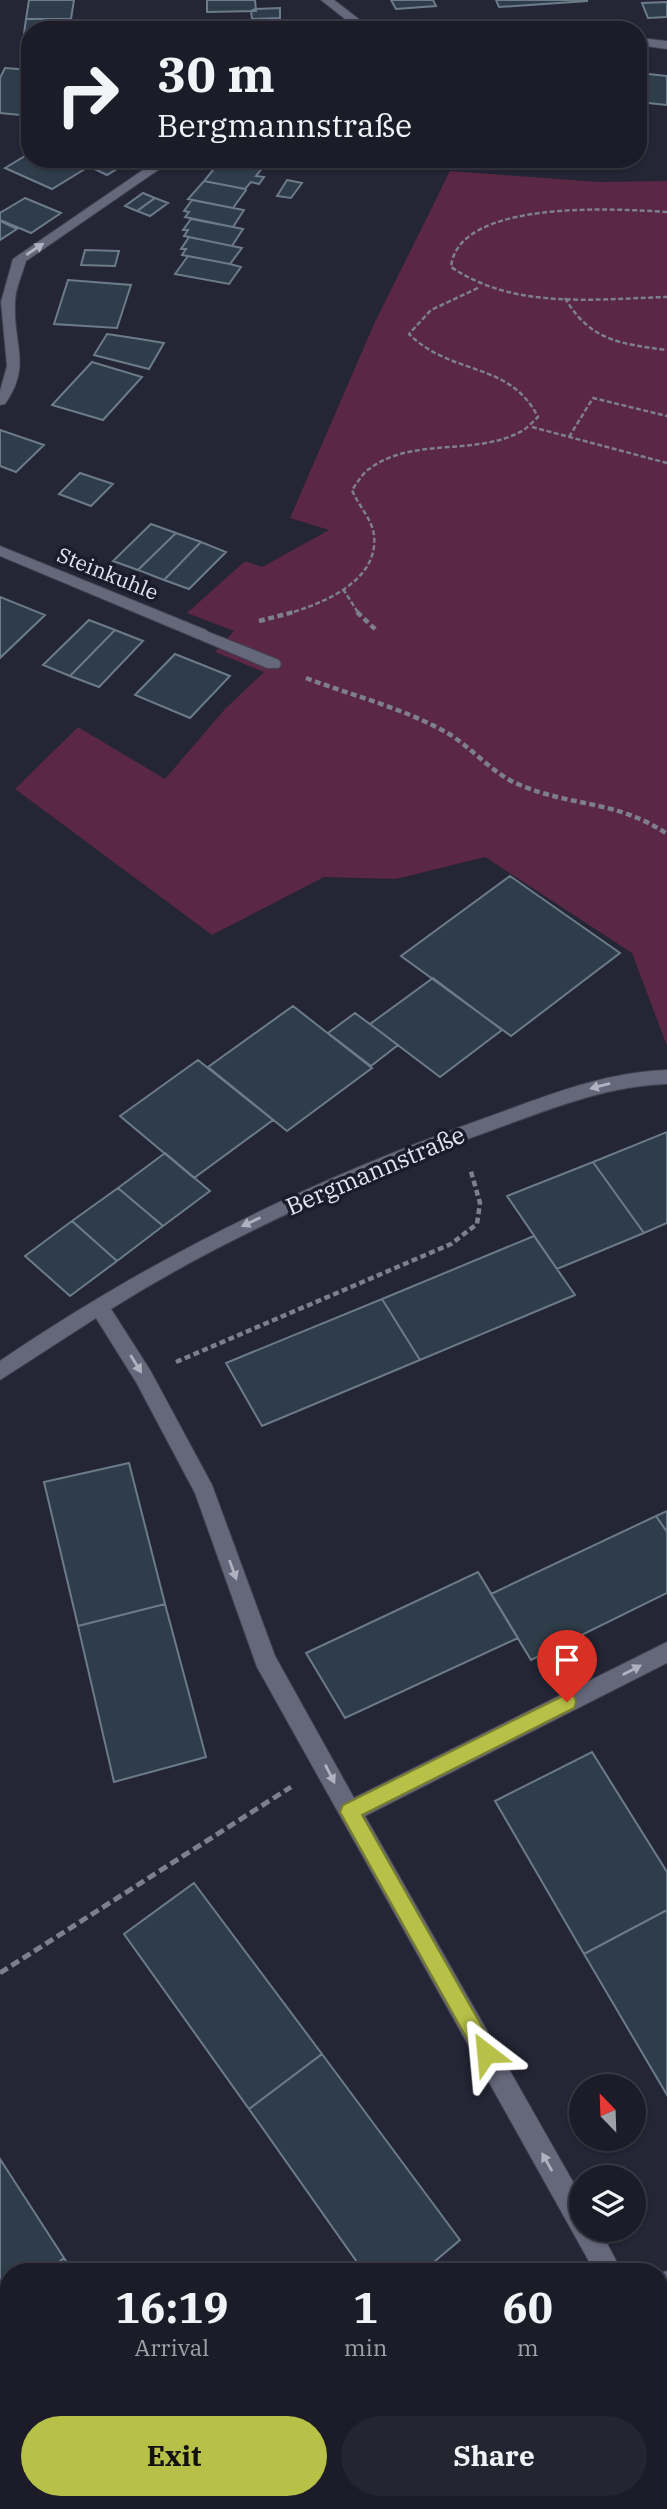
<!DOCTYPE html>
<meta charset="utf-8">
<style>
:root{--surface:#1b1c28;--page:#242530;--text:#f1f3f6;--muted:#a0a1a8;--line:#393a45;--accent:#b7c148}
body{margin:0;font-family:"IBM Plex Serif",serif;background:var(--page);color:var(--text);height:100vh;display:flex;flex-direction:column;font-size:26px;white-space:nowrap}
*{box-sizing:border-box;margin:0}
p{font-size:23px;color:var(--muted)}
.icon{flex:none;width:38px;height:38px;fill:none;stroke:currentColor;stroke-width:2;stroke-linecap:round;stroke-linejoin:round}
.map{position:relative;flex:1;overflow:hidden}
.side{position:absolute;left:0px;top:2263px;width:668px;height:247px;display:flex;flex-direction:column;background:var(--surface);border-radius:28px 28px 0 0;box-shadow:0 2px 5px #0004,0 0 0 2px var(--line)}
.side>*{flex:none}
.guide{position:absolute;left:21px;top:21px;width:626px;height:147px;border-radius:28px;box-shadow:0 2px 5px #0004,0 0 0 2px var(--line);background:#1b1c28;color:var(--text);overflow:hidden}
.needle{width:46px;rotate:337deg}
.controls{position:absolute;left:569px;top:2074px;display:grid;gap:14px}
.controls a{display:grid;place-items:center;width:77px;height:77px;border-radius:50%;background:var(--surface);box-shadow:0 2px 5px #0004,0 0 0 2px var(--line);font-size:35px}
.pin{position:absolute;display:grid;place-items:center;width:60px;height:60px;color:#fff;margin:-72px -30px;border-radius:50% 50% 50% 0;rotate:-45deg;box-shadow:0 0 7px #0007}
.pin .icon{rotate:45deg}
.me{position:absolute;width:77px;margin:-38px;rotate:331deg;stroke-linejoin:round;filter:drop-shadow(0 0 5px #0008)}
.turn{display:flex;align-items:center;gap:24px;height:147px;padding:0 21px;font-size:32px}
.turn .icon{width:91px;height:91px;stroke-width:2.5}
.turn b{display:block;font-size:49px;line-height:60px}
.eta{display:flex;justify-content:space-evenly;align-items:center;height:119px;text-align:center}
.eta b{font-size:42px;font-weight:700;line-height:49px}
.action{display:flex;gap:14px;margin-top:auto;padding:14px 21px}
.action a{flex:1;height:80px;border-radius:42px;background:var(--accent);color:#111;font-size:28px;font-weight:700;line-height:80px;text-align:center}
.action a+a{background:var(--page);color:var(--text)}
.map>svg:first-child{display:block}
</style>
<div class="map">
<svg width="667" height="2509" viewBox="0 0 667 2509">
<rect width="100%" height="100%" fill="#242535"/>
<path fill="#5a2744" d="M450 171 598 182 667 181V1046L632 953 485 857 396 879 324 877 212 935 15 789 78 727 165 779 225 709 264 672 215 652 234 631 187 613 245 561 262 567 329 530 290 518 374 324Z"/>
<path fill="#2f3d4a" stroke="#6c7b8a" stroke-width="2" d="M29 0H74L71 19H26Z
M207 0H255L256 11 207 12Z
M391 0H433L436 6 396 9Z
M496 0H587V1L499 7Z
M667 2V17L648 18 642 3Z
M280 8V18L252 19 251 11 255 9Z
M26 19H71L69 30H30V41H23Z
M5 68 30 70V116L0 113V78Z
M639 73 667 76V105L639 102Z
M30 153V159H63L85 169 52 189 5 168Z
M74 159H133L107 175Z
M222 159 267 162 256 176 264 177 259 184 251 182 245 189 204 181Z
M287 180 302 183 291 198 277 196Z
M204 181 245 189 246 190 233 208 188 199Z
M143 193 155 198 137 211 125 206Z
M25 198 61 213 31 233 0 220V213Z
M155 198 168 203 150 216 137 211Z
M192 200 233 208 244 210 233 227 185 217 189 212 184 211Z
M191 219 233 227 243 229 232 246 184 236 188 230H183Z
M0 221 17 229 0 240Z
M189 237 232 246 242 248 230 264 182 255 186 249H181Z
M85 250 119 251 115 266 81 265Z
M188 256 230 264 241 267 229 284 175 274Z
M68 280 131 285 117 328 54 324Z
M107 334 140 339 164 343 149 369 94 355Z
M92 362 142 377 103 420 52 405Z
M0 430 44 445 16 472 0 466Z
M80 473 113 484 91 506 59 494Z
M151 524 176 533 138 570 113 561Z
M176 533 201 542 164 580 138 570Z
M201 542 226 552 189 589 164 580Z
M0 597 45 615 0 658Z
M89 620 115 630 70 676 43 665Z
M115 630 143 641 99 687 70 676Z
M175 654 230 676 190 718 135 695Z
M510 876 620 953 511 1036 401 956Z
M433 978 502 1030 440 1077 370 1024Z
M293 1006 372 1068 287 1131 208 1067Z
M355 1013 398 1045 371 1066 328 1033Z
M198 1060 273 1120 194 1178 120 1116Z
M667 1132V1223L644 1233 593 1162Z
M165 1153 210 1191 163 1226 118 1188Z
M593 1162 644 1233 557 1269 507 1196Z
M118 1188 163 1226 117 1261 72 1221Z
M72 1221 117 1261 70 1296 25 1256Z
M534 1236 575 1295 420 1360 382 1299Z
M382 1299 420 1360 262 1426 226 1363Z
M129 1463 165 1604 78 1626 44 1482Z
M667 1511V1532L656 1516Z
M656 1516 667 1532V1593L531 1660 491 1594Z
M478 1572 518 1638 345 1718 306 1653Z
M165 1604 206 1757 114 1782 78 1626Z
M592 1752 667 1872V1910L584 1954 495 1801Z
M194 1883 322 2054 249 2109 124 1934Z
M667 1910V2095L584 1954Z
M322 2054 460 2240 422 2272H364L249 2109Z
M0 2159 64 2258 47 2272H9V2301L0 2308Z
M64 2258 73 2272H47Z
M9 2301V2374L0 2360V2308Z
M667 2486V2509H635L646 2501H660V2491Z
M88 2501H157L147 2509H93Z"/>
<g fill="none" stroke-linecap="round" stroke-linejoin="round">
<defs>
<path id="service" d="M201 629 279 660 281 664 279 668H267L196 638 193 634Z
M431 2501H458L461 2509H434Z"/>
<path id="minor" d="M321 0H334L373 30H359Z
M434 22 519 26 525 30H392L398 26Z
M639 38 667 41V49L639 45Z
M159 159H174L26 261C22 275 15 289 15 303 13 345 32 366 5 404L0 405V391L7 366 1 302 13 259Z
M0 546 206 630 209 634 201 639 196 638 0 556Z
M667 1070V1084C607 1086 553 1108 498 1128 364 1176 232 1233 111 1309L150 1370 212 1485 275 1656 354 1798 667 1642V1663L365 1816 581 2196V2230H600L622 2272H595L257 1667 195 1493 136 1382 96 1318 0 1380V1361C152 1257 315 1178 488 1117 546 1096 604 1072 667 1070Z
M667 2271V2297L660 2299V2273Z
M297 2501H323L320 2509H294Z"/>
</defs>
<use href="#service" stroke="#40414f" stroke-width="2"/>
<use href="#minor" stroke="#40414f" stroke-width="2"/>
<path stroke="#7d7f8c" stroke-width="2.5" stroke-dasharray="5 2.5" stroke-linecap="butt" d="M667 212C619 209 458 198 451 267 515 310 593 299 667 297
M565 298C590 341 621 344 667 350
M532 427 667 463
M569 437 593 398 667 416
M343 589 359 614
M287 614C324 603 379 581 374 535 372 519 358 505 352 490 357 483 362 474 369 469 413 436 475 457 522 431 527 428 533 422 538 417 510 361 451 376 409 334L431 310 480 287"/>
<path stroke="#7d7f8c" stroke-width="4.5" stroke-dasharray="6 3.5" stroke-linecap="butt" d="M357 612 377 631
M259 621 294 612
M306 678C351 695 399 707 442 730 471 745 490 773 520 785 572 807 617 800 667 834
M176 1362 451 1244 477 1224 480 1203 470 1168"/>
<path stroke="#7d7f8c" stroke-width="5" stroke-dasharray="9 4.5" stroke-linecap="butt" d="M0 1973 291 1787
M0 2368 9 2381
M85 2501 90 2509"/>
<use href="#service" fill="#65677a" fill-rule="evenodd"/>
<use href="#minor" fill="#65677a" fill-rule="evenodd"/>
</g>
<defs><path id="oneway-solid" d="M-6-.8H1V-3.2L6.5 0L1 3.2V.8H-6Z" transform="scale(1.75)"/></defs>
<g fill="#b0b2c0">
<use href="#oneway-solid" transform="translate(35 249) rotate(-34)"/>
<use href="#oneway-solid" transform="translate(600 1086) rotate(165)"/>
<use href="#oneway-solid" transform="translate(251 1222) rotate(155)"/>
<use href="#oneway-solid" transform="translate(136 1364) rotate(58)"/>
<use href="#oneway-solid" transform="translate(233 1570) rotate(70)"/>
<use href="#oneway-solid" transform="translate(632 1670) rotate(-27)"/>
<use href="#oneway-solid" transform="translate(330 1774) rotate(63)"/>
<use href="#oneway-solid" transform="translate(547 2162) rotate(-119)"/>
</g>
<path fill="#b7c148" stroke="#777d2f" stroke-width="2" d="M567 1694 574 1696 576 1702 574 1708 362 1815 493 2046 496 2053 493 2060 486 2063 479 2060 340 1812 343 1805Z"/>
<g text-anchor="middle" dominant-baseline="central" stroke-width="7" stroke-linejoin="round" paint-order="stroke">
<g font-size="21" fill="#e2e4ef" stroke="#1a1c2b">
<text transform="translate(108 573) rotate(22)">Steinkuhle</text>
</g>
<g font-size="24" fill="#e2e4ef" stroke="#1a1c2b">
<text transform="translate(375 1170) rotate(-23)">Bergmannstraße</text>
</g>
</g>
</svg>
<div class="controls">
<a><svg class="needle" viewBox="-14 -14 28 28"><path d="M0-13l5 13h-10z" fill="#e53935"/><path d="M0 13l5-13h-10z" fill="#a0a1a8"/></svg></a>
<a><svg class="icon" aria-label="layers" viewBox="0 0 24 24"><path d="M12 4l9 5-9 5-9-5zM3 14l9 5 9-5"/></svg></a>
</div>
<div class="pin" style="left:567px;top:1702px;background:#d93025"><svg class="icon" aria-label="arrive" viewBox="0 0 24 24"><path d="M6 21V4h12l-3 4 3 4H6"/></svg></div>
<svg class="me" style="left:486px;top:2053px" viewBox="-20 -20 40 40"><path d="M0-17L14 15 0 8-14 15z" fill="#b7c148" stroke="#fff" stroke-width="4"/></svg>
<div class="guide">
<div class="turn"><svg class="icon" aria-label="right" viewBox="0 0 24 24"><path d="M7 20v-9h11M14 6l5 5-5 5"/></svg><div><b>30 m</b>Bergmannstraße</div></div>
</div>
<section class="side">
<div class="eta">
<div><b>16:19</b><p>Arrival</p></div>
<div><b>1</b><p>min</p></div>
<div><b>60</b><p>m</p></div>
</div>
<div class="action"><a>Exit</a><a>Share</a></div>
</section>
</div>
